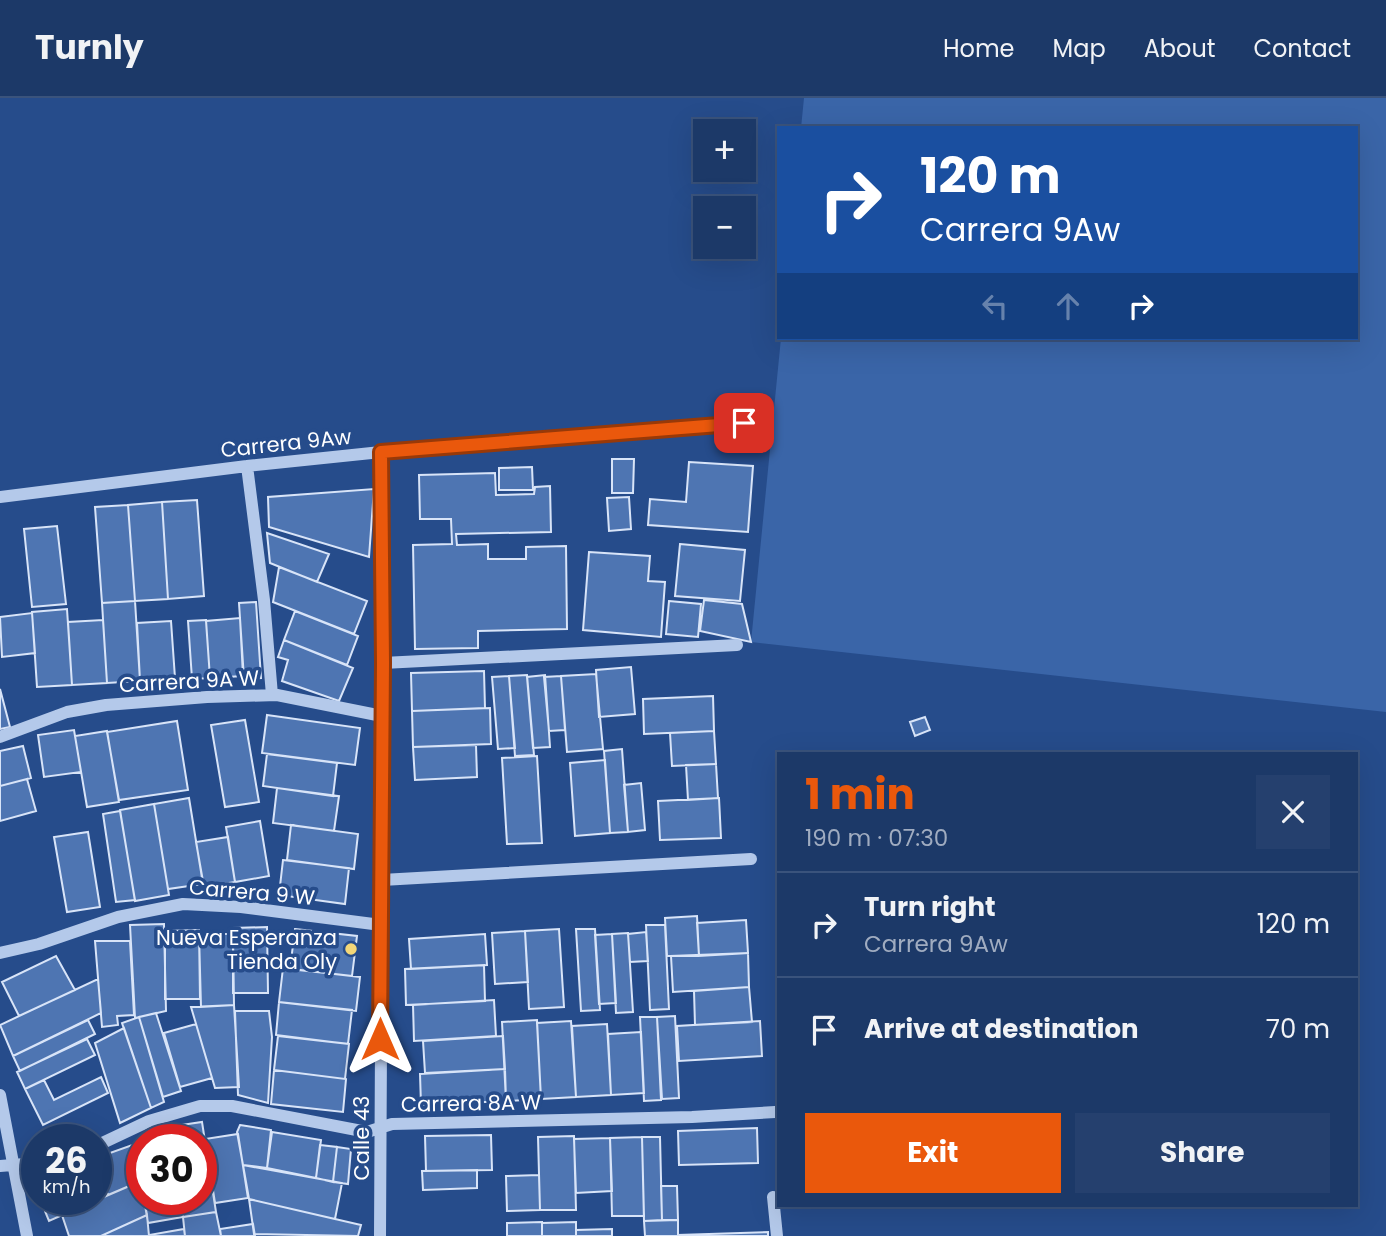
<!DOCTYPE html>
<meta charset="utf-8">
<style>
:root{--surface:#1c3968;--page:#25406e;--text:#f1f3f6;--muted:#a0acc0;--line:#3a537c;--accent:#ea580c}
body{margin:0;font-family:Poppins,sans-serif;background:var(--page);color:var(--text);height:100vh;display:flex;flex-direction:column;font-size:26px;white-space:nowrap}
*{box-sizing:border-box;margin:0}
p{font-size:23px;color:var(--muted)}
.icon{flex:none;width:38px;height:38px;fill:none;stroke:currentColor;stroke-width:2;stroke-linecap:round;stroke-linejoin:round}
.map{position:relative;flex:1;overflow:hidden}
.drawer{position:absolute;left:777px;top:654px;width:581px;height:455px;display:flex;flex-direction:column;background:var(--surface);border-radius:0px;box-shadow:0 7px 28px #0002,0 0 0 2px var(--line)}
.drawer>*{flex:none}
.top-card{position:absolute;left:777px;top:28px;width:581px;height:214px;border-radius:0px;box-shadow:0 7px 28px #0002,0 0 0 2px var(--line);background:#1a4fa0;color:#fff;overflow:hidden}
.fabs{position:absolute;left:693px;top:21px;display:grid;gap:14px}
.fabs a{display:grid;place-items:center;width:63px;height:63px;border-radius:0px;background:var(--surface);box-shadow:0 7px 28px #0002,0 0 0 2px var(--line);font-size:35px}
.speed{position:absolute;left:21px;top:1026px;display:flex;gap:14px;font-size:35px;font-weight:700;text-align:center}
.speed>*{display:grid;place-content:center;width:91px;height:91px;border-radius:50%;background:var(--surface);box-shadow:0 7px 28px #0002,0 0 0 2px var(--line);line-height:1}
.speed small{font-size:18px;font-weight:400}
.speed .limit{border:10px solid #d22;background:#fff;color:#111}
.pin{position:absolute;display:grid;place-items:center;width:60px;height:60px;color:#fff;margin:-30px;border-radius:14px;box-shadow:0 4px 10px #0006}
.me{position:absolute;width:77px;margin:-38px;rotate:0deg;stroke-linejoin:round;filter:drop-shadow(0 0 5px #0008)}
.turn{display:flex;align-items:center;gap:24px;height:147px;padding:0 28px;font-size:32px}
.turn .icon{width:91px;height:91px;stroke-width:2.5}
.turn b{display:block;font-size:49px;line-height:60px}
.lanes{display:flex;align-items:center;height:66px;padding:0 28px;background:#0003;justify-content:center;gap:35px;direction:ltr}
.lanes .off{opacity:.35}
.round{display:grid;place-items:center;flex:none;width:74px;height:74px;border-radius:0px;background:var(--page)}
.head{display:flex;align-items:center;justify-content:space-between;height:119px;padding:0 28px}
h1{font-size:42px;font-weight:700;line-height:52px;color:var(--accent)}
.cta{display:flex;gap:14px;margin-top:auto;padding:14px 28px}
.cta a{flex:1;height:80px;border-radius:0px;background:var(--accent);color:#fff;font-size:28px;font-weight:700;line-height:80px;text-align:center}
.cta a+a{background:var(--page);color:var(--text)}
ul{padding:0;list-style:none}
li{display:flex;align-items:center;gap:21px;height:105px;padding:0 28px;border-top:2px solid var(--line)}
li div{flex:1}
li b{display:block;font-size:26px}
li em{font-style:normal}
header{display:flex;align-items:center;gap:42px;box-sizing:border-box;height:98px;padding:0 35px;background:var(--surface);border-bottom:2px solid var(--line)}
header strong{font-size:33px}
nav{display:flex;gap:38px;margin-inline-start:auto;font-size:24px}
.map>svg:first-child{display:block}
</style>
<header>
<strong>Turnly</strong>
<nav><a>Home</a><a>Map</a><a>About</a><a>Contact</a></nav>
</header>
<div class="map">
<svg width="1386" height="1138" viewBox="0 0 1386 1138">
<rect width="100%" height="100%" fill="#264c8b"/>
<path fill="#3a65a8" d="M804 0H1386V614L751 544 781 240H1356V30H801Z"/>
<path fill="#4e75b2" stroke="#d8e4f8" stroke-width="2" d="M612 361H634L633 395H612Z
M689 364 753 368 748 434 648 427 650 401 686 404Z
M532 369 533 392H499V370Z
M495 375 496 397 534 396 535 389 550 388 551 434 456 436 457 447 488 446V461H526V449L566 448 567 531 478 533V550L415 551 413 447 452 446 451 421H420L419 377Z
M374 391 369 459 269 429 268 399Z
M629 399 631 431 609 433 607 400Z
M197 402 204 498 168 501 162 404Z
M162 404 168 501 135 503 128 407Z
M128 407 135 503 102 505 95 409Z
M57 428 66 506 32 509 24 431Z
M267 435 329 456 317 484 270 465Z
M680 446 745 452 740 503 675 498Z
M589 454 650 458 648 483 665 484 661 539 583 532Z
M279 469 367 503 354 536 273 504Z
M704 502 742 506 751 544 700 533Z
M135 503 140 583 107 585 102 505Z
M669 503 701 506 698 539 666 536Z
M256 504 261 580 244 581 239 505Z
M67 511 72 587 37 589 32 514Z
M295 513 358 538 347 567 284 542Z
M32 515 35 555 2 559 0 519Z
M240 520 243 578 210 580 206 523Z
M103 522 107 585 72 587 68 524Z
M206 522 210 580 192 581 188 523Z
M171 523 175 580 140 583 137 525Z
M284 542 353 570 339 603 282 583 288 562 278 559Z
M631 569 635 616 599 619 596 572Z
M484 573 485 610 412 613 411 575Z
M596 576 603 651 567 654 561 578Z
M527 577 534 657 515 658 509 578Z
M545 577 550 649 533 650 527 579Z
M509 578 515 650 498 651 492 579Z
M561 578 565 632 549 633 544 579Z
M0 591 10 629 0 631Z
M713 598 714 633 644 636 643 601Z
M490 610 491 646 413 649 412 613Z
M267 617 360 630 355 667 262 655Z
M925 619 930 632 915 638 910 624Z
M245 622 259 704 225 709 211 627Z
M177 623 188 692 119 702 107 634Z
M74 632 81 674 44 679 38 637Z
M107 633 119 704 87 709 75 638Z
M714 633 716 666 672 668 670 635Z
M476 647 477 679 415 682 413 649Z
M23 648 31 680 0 688V653Z
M622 651 628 734 610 735 604 653Z
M267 656 337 665 333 698 263 688Z
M537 658 542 745 507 746 502 660Z
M605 662 610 735 575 738 570 665Z
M716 666 718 700 688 702 686 667Z
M27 681 36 713 0 723V688Z
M641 685 645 732 628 734 624 687Z
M277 690 339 698 334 733 273 725Z
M189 700 203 786 168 791 154 706Z
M719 700 721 740 660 742 658 703Z
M154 706 169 797 135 803 120 712Z
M120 713 135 802 116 804 103 716Z
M260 723 269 778 235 784 226 729Z
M291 727 358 736 354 771 287 762Z
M88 734 100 809 67 814 54 739Z
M228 739 235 784 204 789 196 744Z
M283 762 349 770 345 806 279 797Z
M697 818 699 858H667L665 820Z
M746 822 748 855 699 858 697 825Z
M164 826 166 913 135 920 130 827Z
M646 827H665L669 911 650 912Z
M267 829 268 895H233V830Z
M295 831 357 838 352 878 290 871Z
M559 831 564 909 529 911 525 833Z
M576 831H595L600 912 581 913Z
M199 832 200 901H165V833Z
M525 833 528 884 495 886 492 835Z
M646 834 648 863 630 864 628 836Z
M628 835 633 914 616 915 612 836Z
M199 836H233L234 907 201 909Z
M485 836 487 867 411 871 409 841Z
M612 836 616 905 599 906 595 837Z
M95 843H130L134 917 117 918 118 927 102 929Z
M748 855 749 889 673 894 671 858Z
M56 858 75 892 19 918 2 884Z
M484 867 485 903 406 907 405 871Z
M283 870 360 879 356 913 279 904Z
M98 881 101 915 13 958 0 927Z
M749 889 752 924 695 927 694 893Z
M494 902 496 938 414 943 413 907Z
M279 904 352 912 348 946 276 937Z
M234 907 239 989 215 990 191 909Z
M235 913H269L272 939 268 1005 238 997Z
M156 915 181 993 163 999 139 919Z
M675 918 679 1000 662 1001 657 919Z
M139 919 164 1004 151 1010 122 925Z
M640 919H657L661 1002 644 1003Z
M88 922 95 936 20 973 13 958Z
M537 922 541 1001 506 1003 502 924Z
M571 923 576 999 541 1001 537 925Z
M760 923 762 958 679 963 677 928Z
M196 926 212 980 180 989 164 935Z
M607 926 611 997 576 999 572 928Z
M124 930 151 1010 120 1025 95 945Z
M641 934 644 995 611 997 608 936Z
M278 938 349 946 345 981 274 972Z
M503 938 505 971 425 975 423 943Z
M87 941 95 957 25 991 17 974Z
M505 971 506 1003 421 1007 420 976Z
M274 972 346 981 343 1014 271 1006Z
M101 979 108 995 43 1027 25 991 44 982 54 1002Z
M202 1024 216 1114 183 1119 180 1101H201V1041H170L183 1039 181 1027Z
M240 1027 271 1032 267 1070 243 1067 237 1034Z
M757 1030 758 1065 679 1067 678 1033Z
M272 1034 321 1042 316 1080 267 1070Z
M238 1036 248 1100 215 1105 205 1041Z
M491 1037 492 1072 426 1073 425 1038Z
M574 1038 576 1112H540L538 1039Z
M642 1039H660L662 1122 644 1123Z
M642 1039 644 1118H612L610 1040Z
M610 1040 612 1093 576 1095 574 1041Z
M135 1046 141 1083 108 1097 96 1069V1060Z
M320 1047 337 1049 333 1084 316 1080Z
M337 1049 351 1051 348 1086 333 1084Z
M243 1067 342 1085 335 1121 249 1101Z
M96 1069 108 1097 49 1123 40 1101H96Z
M477 1072V1090L423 1092 422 1073Z
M539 1077 540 1112 507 1113 506 1078Z
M141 1083 142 1101H144L147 1117 101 1138H69L62 1117Z
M661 1088H677L678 1122H662Z
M144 1101H180L183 1119 148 1125Z
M249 1101 361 1127 358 1138 254 1136Z
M216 1114 221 1138H185L183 1119Z
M147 1117 149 1138H101Z
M678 1122V1138H645L644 1123Z
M542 1124V1138H507V1125Z
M576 1124V1138H542V1125Z
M253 1126 255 1138H221L220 1131Z
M184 1131 185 1138H149V1137Z
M612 1131V1138H576V1132Z
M768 1134V1138H678V1137Z"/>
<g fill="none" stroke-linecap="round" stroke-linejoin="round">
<path stroke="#b4c9ea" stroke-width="12" d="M247 368 264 502 272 597
M0 399 247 368 381 354 745 325
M383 565 737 547
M0 639 67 614 106 607 207 599 277 597 382 618
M382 782 751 761
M0 855 39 846 118 819 183 806 241 809 381 827
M0 997 27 1138
M96 1048 149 1023 200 1008H232L367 1034 392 1026 692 1019 775 1014
M0 1068 37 1065
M773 1099 777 1138
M380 1138 383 565 381 354"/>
</g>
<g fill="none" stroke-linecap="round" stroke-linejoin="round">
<defs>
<path id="route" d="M380 941 383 565 381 354 744 325"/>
</defs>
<use href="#route" stroke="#983908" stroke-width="18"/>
<use href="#route" stroke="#ea580c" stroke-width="12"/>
</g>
<circle fill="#f3d778" stroke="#264c8b" stroke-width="2.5" cx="351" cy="851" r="7"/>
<g text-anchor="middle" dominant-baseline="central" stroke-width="7" stroke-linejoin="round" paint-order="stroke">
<g font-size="21" fill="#fff" stroke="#264c8b">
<text transform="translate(286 345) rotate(-6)">Carrera 9Aw</text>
<text transform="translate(189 583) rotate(-3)">Carrera 9A W</text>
<text transform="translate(252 794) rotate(5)">Carrera 9 W</text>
<text transform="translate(471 1005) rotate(-1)">Carrera 8A W</text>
<text transform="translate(361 1040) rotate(-90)">Calle 43</text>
</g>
<g font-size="21" fill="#fff" stroke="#264c8b" text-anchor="end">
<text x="337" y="839">Nueva Esperanza<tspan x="337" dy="24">Tienda Oly</tspan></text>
</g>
</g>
</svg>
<div class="fabs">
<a>+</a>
<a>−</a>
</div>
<div class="speed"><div>26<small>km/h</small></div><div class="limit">30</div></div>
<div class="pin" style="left:744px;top:325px;background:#d93025"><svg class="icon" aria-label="arrive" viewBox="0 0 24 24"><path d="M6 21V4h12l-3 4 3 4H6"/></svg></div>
<svg class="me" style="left:380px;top:941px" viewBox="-20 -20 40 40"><path d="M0-17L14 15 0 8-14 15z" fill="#ea580c" stroke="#fff" stroke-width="4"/></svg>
<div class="top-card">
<div class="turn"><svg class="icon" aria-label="right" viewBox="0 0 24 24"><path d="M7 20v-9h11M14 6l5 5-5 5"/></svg><div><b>120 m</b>Carrera 9Aw</div></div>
<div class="lanes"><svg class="icon off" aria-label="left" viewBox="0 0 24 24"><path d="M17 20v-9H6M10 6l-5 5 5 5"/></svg><svg class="icon off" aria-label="ahead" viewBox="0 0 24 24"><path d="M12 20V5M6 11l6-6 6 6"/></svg><svg class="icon" aria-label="right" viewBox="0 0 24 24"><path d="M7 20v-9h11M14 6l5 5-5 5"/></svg></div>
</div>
<section class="drawer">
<div class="head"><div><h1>1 min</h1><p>190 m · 07:30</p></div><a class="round"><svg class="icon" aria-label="close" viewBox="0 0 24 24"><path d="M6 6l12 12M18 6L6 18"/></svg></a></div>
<ul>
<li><svg class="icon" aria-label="right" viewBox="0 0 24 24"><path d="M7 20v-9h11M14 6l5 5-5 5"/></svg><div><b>Turn right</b><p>Carrera 9Aw</p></div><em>120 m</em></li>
<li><svg class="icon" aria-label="arrive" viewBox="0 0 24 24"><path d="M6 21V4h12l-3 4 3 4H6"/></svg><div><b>Arrive at destination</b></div><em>70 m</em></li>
</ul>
<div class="cta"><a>Exit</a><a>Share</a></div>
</section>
</div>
